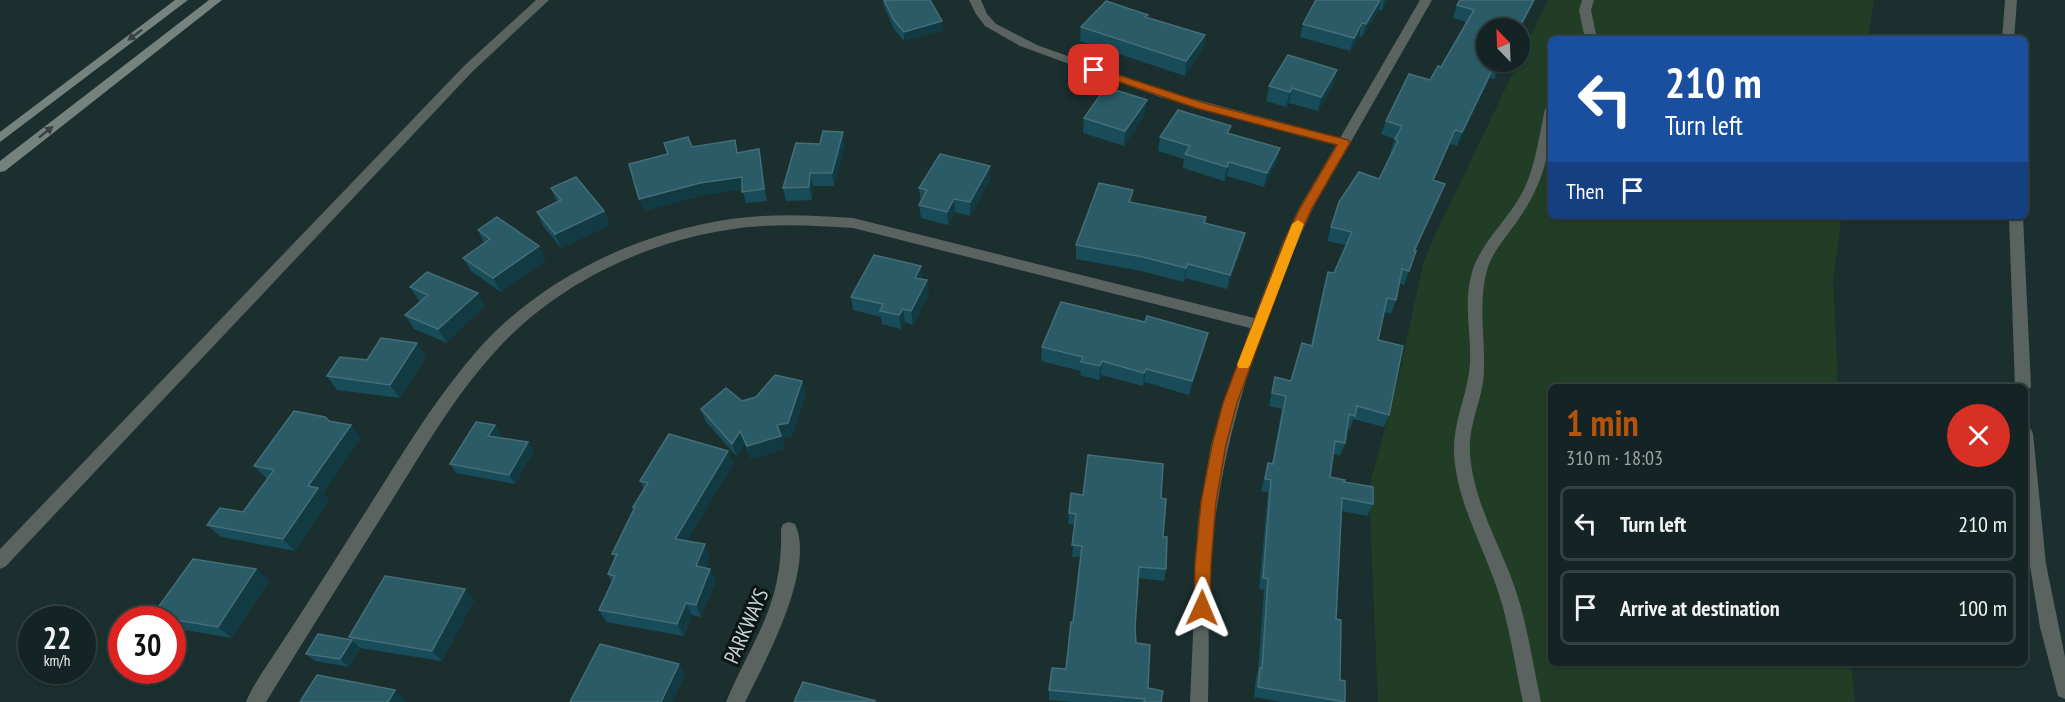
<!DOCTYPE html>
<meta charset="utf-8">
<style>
:root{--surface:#142323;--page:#1d2b2b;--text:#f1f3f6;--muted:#9da4a6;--line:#334041;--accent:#b45309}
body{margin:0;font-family:"PT Sans Narrow",sans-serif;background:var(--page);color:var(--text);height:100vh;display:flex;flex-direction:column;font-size:22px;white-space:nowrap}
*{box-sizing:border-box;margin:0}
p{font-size:20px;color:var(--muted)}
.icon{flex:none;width:33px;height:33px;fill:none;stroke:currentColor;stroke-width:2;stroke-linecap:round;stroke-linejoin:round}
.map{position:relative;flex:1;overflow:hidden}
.details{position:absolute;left:1548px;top:384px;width:480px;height:282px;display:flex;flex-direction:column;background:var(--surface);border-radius:9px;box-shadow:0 2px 4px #0004,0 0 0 2px var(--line)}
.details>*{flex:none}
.guide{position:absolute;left:1548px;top:36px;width:480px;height:183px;border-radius:9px;box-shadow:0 2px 4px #0004,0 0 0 2px var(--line);background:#1a4fa0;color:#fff;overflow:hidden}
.needle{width:39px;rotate:337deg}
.fabs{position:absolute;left:1476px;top:18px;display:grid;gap:12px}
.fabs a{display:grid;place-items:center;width:54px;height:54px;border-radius:50%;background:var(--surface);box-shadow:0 2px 4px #0004,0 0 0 2px var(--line);font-size:30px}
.speed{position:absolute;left:18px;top:606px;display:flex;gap:12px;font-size:30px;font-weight:700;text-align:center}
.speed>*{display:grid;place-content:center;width:78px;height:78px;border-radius:50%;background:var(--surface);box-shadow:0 2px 4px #0004,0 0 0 2px var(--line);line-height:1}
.speed small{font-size:15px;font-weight:400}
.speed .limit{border:9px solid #d22;background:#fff;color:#111}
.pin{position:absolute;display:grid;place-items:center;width:51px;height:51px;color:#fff;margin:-26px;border-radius:12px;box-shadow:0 3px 9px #0006}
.me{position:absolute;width:66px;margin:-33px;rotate:1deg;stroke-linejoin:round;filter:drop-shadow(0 0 4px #0008)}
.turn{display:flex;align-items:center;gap:21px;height:126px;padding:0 18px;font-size:27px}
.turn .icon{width:78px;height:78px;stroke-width:2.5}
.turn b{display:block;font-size:42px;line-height:51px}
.then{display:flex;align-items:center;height:57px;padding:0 18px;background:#0003;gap:12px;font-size:22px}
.round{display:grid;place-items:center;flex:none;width:63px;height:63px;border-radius:32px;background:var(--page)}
.summary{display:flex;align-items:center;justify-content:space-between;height:102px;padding:0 18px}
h1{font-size:36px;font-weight:700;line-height:45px;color:var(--accent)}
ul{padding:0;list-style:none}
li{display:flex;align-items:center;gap:18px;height:75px;margin:0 12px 9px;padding:0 6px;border:3px solid var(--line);border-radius:9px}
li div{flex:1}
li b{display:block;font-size:22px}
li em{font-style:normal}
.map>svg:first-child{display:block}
</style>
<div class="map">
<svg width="2065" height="702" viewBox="0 0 2065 702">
<rect width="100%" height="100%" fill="#1b2f2f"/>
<path fill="#213d26" d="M1548 0H1874L1868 39H1551V216H1842L1833 278 1838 387H1551V663H1851L1855 702H1378L1369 488 1399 375 1423 264 1434 237Z"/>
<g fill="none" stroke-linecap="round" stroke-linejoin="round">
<path fill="#5b6360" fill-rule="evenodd" d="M536 0H549L473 71 6 566 0 569V549L465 65Z
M969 0H981L987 14 996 24 1037 45 1168 92 1340 138 1420 0H1432L1313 208C1267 306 1230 412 1215 520 1206 579 1210 642 1208 702H1190L1198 522 1211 445 1250 328 853 228C823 226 793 224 762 226 664 232 559 279 494 353 453 398 423 451 391 502 349 569 307 635 266 702H246C254 682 269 663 281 644 305 607 329 570 352 533 394 469 432 400 484 343 553 269 662 222 762 216 793 214 823 216 853 218L1254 318 1282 244 1299 208 1336 145 1160 97 1020 46 985 26 976 14Z
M1582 0H1594L1591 10 1597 39H1585L1579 10Z
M2005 0H2017L2014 39H2002Z
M1551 105C1551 152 1545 181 1518 220 1507 236 1492 252 1487 270 1478 303 1485 336 1484 369 1484 398 1468 422 1470 454 1474 508 1506 553 1520 604 1529 636 1534 670 1541 702H1523C1516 670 1511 636 1502 604 1488 553 1457 507 1454 453 1453 424 1465 400 1469 373 1474 338 1461 306 1473 269 1482 243 1504 223 1518 200 1535 173 1538 140 1545 109Z
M2009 216H2023L2031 387 2025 392V387H2015Z
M2025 427 2031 429 2033 434 2046 564 2065 657V699L2058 696 2040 627 2025 536Z
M789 522 795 524C816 568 765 662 745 702H726C754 635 783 607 781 529L783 524Z"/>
<path fill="#75837e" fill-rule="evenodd" d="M175 0H188L0 142V132Z
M209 0H222L5 171 0 172V161Z"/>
</g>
<path fill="#184c59" d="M883 0H930L942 21 943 30 904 41 894 29 883 4Z
M1316 0H1387L1382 10H1379L1362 37 1359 36 1350 51 1300 37 1303 24Z
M1457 5 1532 7 1486 62H1503L1494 79 1490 78 1457 146 1450 144 1434 180 1440 197 1415 251H1416L1404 285 1399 283 1396 300 1391 314 1384 312 1378 340 1389 415 1384 427 1353 419 1350 429 1347 428 1345 443 1340 456 1333 454 1330 477 1344 482 1373 504 1367 516 1342 511 1336 619 1340 680 1345 702H1281L1254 697 1256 678 1258 671 1264 590 1259 589 1268 492 1261 491 1268 463H1272L1282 409 1269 406 1275 377 1291 381 1311 345 1324 285 1328 272 1334 273 1346 245 1327 241 1331 227 1379 179 1391 153H1390L1395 139 1381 134 1386 121 1430 80 1441 67 1466 22 1453 18Z
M1148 15 1147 18 1205 35 1203 49 1185 76 1080 41 1081 27Z
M1334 84 1318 111 1289 103 1286 107 1266 101 1269 86Z
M1145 114 1124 146 1083 133 1084 118Z
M1230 134 1280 148 1277 162 1264 187 1227 176 1224 181 1183 168 1184 159 1158 151 1160 137Z
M845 145 834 186H813L812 200 786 201 783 188Z
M692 147 738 153 761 161 767 201 746 203 742 189 704 195 644 211Z
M991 179 970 216 955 212 948 225 921 218 919 205 921 202 919 188Z
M551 188 604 211 610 225 561 248 543 226 537 212 557 202Z
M1133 190 1132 203 1206 217 1205 223 1245 233 1242 247 1227 289 1185 278 1184 282 1141 271 1076 259V245Z
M478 230 546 260 501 292 471 271 463 258 484 243Z
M922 279 929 294 913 325 905 322 901 329 882 324 881 317 853 310 851 297Z
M410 287 478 293 485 306 447 343 414 329 405 315 420 302Z
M1042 347H1205L1189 395 1144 382 1143 386 1101 375 1099 380 1080 375 1081 371 1041 361Z
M426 357 400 398 337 390 327 376 367 360Z
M802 381 806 395 792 436 782 439 785 449 751 459 745 444 737 457 706 422 701 409 742 401Z
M329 421 361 438 323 494 329 500 295 551 221 537 207 525 243 512 267 479 254 466Z
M495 425 501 434 498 437 528 442 534 451 515 484 456 473 450 464Z
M728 451 733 464 687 541 710 557 706 568 710 569 716 581 701 617 692 615 684 636 606 622 599 610 612 582 608 574 615 558 612 554 634 509 633 507 644 489 640 481Z
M1083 495 1161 498 1163 537 1166 569 1164 581 1138 578 1135 628 1136 643 1148 688 1161 702H1073L1049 700V690L1066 669 1073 622 1080 557H1072L1075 525 1068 524 1069 513Z
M256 569 269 581 232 638 172 628V620H157L152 616Z
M465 589 474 600 442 661 360 648 349 667 315 661 306 654 352 640 349 637Z"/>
<path fill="#113a43" d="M1380 0H1381L1379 10 1362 37 1366 24Z
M1384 0H1387L1382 10Z
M1534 0H1535L1532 7 1520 31 1519 28Z
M942 21 943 30 904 41V32Z
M1362 23 1359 36 1350 51 1354 38Z
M1205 35 1203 49 1185 76 1186 61Z
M1501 62H1503L1494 79 1499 65Z
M1495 64 1490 78 1457 146 1462 132Z
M1337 70 1334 84 1318 111 1321 97Z
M1292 88 1289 103 1286 107 1290 92Z
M1147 100 1145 114 1124 146 1125 131Z
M1455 130 1450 144 1428 194 1433 180Z
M843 132 845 145 834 186 832 173Z
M1280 148 1277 162 1264 187 1267 173Z
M759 149 761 161 767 201 764 189Z
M1229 162 1227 176 1224 181 1227 167Z
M990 166 991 179 970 216V202Z
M810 173 813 186 812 200 809 187Z
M742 177 745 188 704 195 644 211 639 199 700 183Z
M1445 184 1440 197 1409 264 1414 251Z
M1133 190 1132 204 1129 202Z
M954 199 955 212 948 225 947 212Z
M604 211 610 225 561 248 555 234Z
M1245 233 1242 247 1227 289 1230 275Z
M539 246 546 260 501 292 493 278Z
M1188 264 1185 278 1184 282 1186 268Z
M921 266 922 280 915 278Z
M927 280 929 294 913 325 911 311Z
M478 293 485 306 447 343 438 329Z
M903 309 905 322 901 329 899 315Z
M1208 333 1205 347 1189 395 1192 381Z
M417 343 426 357 400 398 390 385Z
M1102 361 1101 375 1099 380 1100 366Z
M1146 369 1144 382 1143 386 1144 373Z
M802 381 806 395 792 436 782 439 785 449 751 459 747 446 777 425Z
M351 425 361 438 323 494 329 500 295 551 283 539 308 486Z
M495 425 501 434 494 445 488 436Z
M740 431 745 444 737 457 732 444Z
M528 442 534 451 515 484 509 475Z
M728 451 733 464 681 552 675 539Z
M705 544 710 557 701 578 696 566Z
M256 569 269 581 232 638 218 627Z
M710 569 716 581 701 617 696 605Z
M465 589 474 600 442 661 432 651Z
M686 603 692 615 684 636 677 624Z
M352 640 360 648 349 667 340 659Z
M679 664 685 675 673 702H661Z
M395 690 407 701 406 702H388Z"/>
<path fill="#2b5b66" stroke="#446e78" stroke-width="1.5" d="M884 0H930L942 21 904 32 894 20Z
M1316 0H1380L1366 24 1362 23 1354 38 1303 24Z
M1460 0H1534L1519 28H1486V62H1501L1499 65 1495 64 1462 132 1455 130 1433 180 1445 184 1414 251H1416L1409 271 1402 269 1396 300 1387 298 1378 340 1403 346 1389 415 1357 406 1355 416 1349 414 1345 443 1335 441 1330 477 1345 480 1344 482 1373 487V504L1342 498 1336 619 1341 620 1340 680 1345 681V702L1258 687 1260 668H1262L1268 579 1263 578 1271 480 1265 479 1268 463 1273 464 1286 396 1272 393 1275 377 1291 381 1302 343 1312 346 1328 272 1334 273 1352 232 1331 227 1339 202 1359 172 1379 179 1398 141 1395 139 1402 126 1386 121 1409 74 1430 80 1438 66 1441 67 1474 10 1457 5Z
M1106 1 1148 15 1145 17 1205 35 1186 61 1081 27Z
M1288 55 1337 70 1321 97 1292 88 1290 92 1269 86Z
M1106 87 1147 100 1125 131 1084 118Z
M1178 110 1231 126 1227 133 1280 148 1267 173 1229 162 1227 167 1185 154 1190 146 1160 137Z
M823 131 843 132 832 173H810L809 187 783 188 796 143 820 144Z
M688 137 692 147 735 140 737 153 759 149 764 189 742 192V177L700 183 639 199 629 164 668 154 664 143Z
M940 154 990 166 970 202 954 199 947 212 919 205 927 190 919 188Z
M576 177 604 211 555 234 537 212 561 200 551 188Z
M1099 183 1133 190 1129 202 1206 217 1204 223 1245 233 1230 275 1188 264 1186 268 1143 257 1076 245Z
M497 217 539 246 493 278 463 258 490 239 478 230Z
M874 255 921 266 915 278 927 280 911 311 903 309 899 315 880 311 883 304 851 297Z
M427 272 478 293 438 329 405 315 428 295 410 287Z
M1061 302 1145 322 1147 316 1208 333 1192 381 1146 369 1144 373 1102 361 1100 366 1081 362 1083 357 1042 347Z
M381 338 417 343 390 385 327 376 340 357 367 360Z
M775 375 802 381 788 423 777 425 781 436 747 446 740 431 732 444 701 409 726 388 742 401 756 397Z
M294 411 325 417 329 421 351 425 308 486 318 488 283 539 207 525 220 508 243 512 274 470 254 466Z
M476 422 495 425 488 436 528 442 509 475 450 464Z
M669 434 728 451 675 539 705 544 696 566 710 569 696 605 686 603 677 624 599 610 615 576 608 574 617 554H612L635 507H633L648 483 640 481Z
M1088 455 1163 464 1161 498 1166 499 1163 537H1167L1166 569 1139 567 1135 628 1136 643 1150 645 1148 688 1163 691 1161 702H1144L1145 699 1049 690 1052 668 1066 669 1071 622H1073L1082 546 1072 545 1076 514 1069 513 1071 493 1083 495Z
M193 559 256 569 218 627 152 616Z
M385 576 465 589 432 651 349 637Z
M318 634 352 640 340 659 306 654Z
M600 644 679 664 661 702H570Z
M317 675 395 690 388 702H300Z
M803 682 876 701 794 702Z"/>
<defs><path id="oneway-solid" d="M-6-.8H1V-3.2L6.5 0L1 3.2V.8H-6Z" transform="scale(1.5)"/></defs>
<g fill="#37413f">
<use href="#oneway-solid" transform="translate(135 35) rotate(143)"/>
<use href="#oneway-solid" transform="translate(46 132) rotate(-38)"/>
</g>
<path fill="#b45309" stroke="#753606" stroke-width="1.5" d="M1094 67 1204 103 1348 140 1350 143 1312 208 1295 244 1237 403 1226 445 1216 502 1211 564 1210 608 1207 614 1202 616 1196 614 1194 608 1195 564 1201 502 1212 445 1223 403 1283 244 1300 208 1337 145 1196 108 1090 72V68Z"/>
<path fill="#f59e0b" d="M1298 220 1304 224 1250 365 1248 368H1239L1237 365 1292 224Z"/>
<g text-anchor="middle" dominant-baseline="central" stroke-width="6" stroke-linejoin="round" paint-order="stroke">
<g font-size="21" fill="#c8d5d4" stroke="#0d1515">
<text transform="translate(746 626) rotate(-66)">PARKWAYS</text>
</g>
</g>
</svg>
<div class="fabs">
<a><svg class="needle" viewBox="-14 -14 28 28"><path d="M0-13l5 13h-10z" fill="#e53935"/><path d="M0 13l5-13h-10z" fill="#9da4a6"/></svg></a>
</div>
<div class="speed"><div>22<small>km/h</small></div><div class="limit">30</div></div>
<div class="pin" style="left:1094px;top:70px;background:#d93025"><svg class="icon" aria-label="arrive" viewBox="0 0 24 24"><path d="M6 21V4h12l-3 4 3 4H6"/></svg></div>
<svg class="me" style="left:1202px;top:608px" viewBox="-20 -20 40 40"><path d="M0-17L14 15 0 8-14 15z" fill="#b45309" stroke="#fff" stroke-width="4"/></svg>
<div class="guide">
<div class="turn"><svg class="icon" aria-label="left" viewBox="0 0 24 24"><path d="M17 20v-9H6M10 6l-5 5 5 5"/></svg><div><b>210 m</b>Turn left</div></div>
<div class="then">Then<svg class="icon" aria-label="arrive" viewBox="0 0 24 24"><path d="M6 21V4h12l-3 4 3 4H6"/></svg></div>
</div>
<section class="details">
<div class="summary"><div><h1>1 min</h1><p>310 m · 18:03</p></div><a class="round" style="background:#d93025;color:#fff"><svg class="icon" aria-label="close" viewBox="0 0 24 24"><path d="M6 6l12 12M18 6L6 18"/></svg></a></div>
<ul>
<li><svg class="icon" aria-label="left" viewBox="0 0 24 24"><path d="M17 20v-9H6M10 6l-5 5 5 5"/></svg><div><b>Turn left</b></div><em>210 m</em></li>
<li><svg class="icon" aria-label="arrive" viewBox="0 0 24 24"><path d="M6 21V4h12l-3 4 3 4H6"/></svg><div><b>Arrive at destination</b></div><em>100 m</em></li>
</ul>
</section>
</div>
